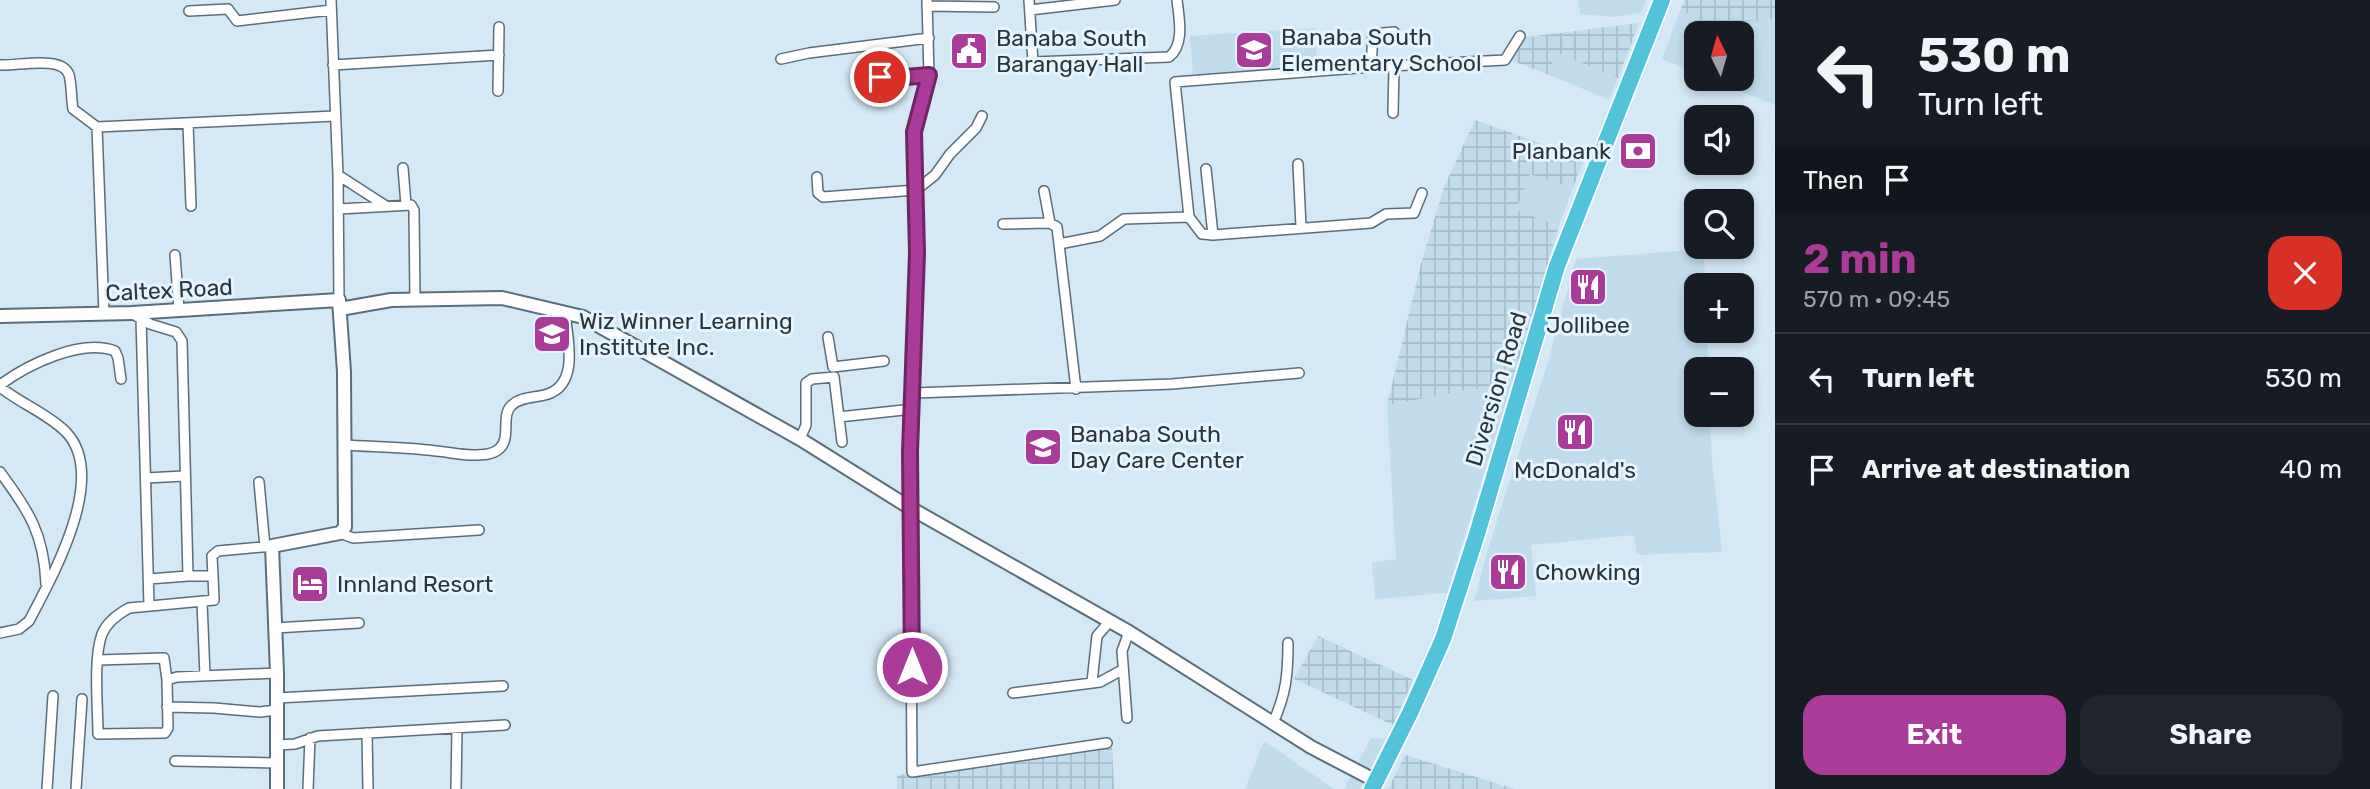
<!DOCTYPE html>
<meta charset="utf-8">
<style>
:root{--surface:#171b24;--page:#20242c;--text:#f1f3f6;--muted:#9ea1a6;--line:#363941;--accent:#ab3b98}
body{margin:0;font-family:Rubik,sans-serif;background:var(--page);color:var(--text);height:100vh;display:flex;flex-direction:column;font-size:26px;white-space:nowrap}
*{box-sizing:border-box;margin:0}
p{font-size:23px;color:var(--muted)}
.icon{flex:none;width:38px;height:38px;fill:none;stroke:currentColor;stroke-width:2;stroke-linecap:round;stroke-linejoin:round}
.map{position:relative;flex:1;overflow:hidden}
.panel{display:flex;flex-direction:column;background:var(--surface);width:595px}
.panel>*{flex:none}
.guide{background:#171b24;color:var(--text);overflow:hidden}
.needle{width:46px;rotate:355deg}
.fabs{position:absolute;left:1684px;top:21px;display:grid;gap:14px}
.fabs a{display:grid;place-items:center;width:70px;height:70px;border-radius:14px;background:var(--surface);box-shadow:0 4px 10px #0003;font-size:35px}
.pin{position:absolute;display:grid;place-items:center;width:60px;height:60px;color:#fff;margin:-30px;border:4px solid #fff;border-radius:50%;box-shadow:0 2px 7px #0007}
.me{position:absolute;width:77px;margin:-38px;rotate:0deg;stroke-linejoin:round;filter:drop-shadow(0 0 5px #0008)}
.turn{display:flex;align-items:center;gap:24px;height:147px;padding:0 28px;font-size:32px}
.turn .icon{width:91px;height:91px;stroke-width:2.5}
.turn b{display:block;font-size:49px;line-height:60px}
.then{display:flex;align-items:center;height:66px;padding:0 28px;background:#0003;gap:14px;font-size:26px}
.round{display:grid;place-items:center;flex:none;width:74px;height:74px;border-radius:21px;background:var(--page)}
.head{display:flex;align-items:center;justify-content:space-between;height:119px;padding:0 28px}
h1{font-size:42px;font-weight:700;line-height:52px;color:var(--accent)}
.button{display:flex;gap:14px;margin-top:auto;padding:14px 28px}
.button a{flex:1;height:80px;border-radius:21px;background:var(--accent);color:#fff;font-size:28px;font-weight:700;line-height:80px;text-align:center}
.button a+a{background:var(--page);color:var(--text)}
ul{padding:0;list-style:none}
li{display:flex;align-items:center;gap:21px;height:91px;padding:0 28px;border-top:2px solid var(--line)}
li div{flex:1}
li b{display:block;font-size:26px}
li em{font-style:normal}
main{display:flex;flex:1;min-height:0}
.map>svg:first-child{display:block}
</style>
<main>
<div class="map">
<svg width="1775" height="789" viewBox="0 0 1775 789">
<defs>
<pattern id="industrial-grid" width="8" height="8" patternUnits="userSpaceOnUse" patternTransform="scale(1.75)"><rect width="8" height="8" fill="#c1dced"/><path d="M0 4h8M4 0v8" fill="none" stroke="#a6bdcc"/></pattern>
</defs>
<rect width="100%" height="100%" fill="#d4e8f5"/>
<path fill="#c1dced" d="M1578 0H1646L1641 13 1613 17 1580 14Z
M1694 12 1695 25 1775 19V105L1710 79H1741V33H1696V73L1662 59 1679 14Z
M1316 28 1317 65 1193 75 1190 36Z
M1557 53 1618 78 1609 100 1547 74Z
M1530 173 1573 188 1559 226 1515 210Z
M1704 249 1705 285H1696V331H1707L1708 369H1696V415H1710L1712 460 1722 552 1637 555 1634 535 1531 545 1536 596 1474 601 1488 549 1547 365 1576 259Z
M1512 382 1447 593 1375 599 1372 563 1396 559 1387 405Z
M1371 738 1385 739 1360 789H1344Z
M1264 741 1334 789H1245Z"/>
<path fill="url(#industrial-grid)" d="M1684 0H1775V19L1695 25 1693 12 1679 14Z
M1639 23 1618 78 1557 53 1547 74 1508 59 1521 38Z
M1475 120 1584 159 1573 188 1530 174 1516 210 1559 226 1512 382 1387 405 1421 264 1444 187Z
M1318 636 1413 680 1393 725 1294 679Z
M1112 747 1114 789H897V775Z
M1405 755 1515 789H1388Z"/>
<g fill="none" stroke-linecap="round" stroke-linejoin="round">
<defs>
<path id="street" d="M331 0 338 175 339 300
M927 0 929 75 914 132 917 253 910 452 912 772 1107 743
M1029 0 1033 62 1169 57C1185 45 1179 18 1177 0
M927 6 994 7
M1030 10 1115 0
M189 11 228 9 237 21 331 10
M781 59 809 53 929 38
M0 65C18 66 63 55 69 75 72 86 71 98 73 109L97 127 335 116
M333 65 499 55
M1371 67 1373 34 1394 32
M878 74 883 79 929 75
M498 91 499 27
M1393 113 1394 67
M188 123 191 206
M97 127 104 314
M1298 164 1301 227
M403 168 406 205
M1206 169 1213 235
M338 175 386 206
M817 177 818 193 823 197 916 190 935 175 950 154 976 128 982 116
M1044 191 1050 223
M1422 193 1414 213 1386 214 1371 223 1213 235 1202 234 1189 217 1175 82 1371 67 1505 60 1520 36
M339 209 411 205 414 210 415 299
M1003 224 1050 223 1057 227 1076 389
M1059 244 1100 236 1124 219 1189 217
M175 255 179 310
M133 314 150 324 176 332 182 341 188 576H213L214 600 129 608C118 614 107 622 102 634 93 658 98 708 98 734L165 733 168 728 167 680 177 677 277 673
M141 318 149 605
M828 337 833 367 884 361
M0 385C27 365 81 338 115 351L118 358 121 379
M0 387C21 404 47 413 66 432 109 477 52 577 29 621L19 629 0 633
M914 393 1172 384 1299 373
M839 417 913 409
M800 439 806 425V383L812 379 834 377 842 442
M344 445C375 447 405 447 436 451 448 452 460 455 473 455 482 455 492 455 499 449 512 438 500 415 512 405 522 396 537 398 548 394 580 383 567 337 565 312
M0 472C29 511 44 534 46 584
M146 478 184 476
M259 482 265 547
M340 533 353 538 479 530
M213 576 212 556 218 551 272 546
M149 579 188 576
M202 602 205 676
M275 628 359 623
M98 660 164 658 167 680
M1092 682 1097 636 1110 621
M1013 693 1100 682 1122 670
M277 698 503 686
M167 707 214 708 260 712 277 710
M1127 718 1122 651 1129 632
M1273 723C1286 694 1288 675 1288 643
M367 733 368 789
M277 745 295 744 318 736 505 725
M175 761 277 763
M47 789 53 696
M76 789 82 699
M308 789 310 738
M456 789 457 728"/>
<path id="secondary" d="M340 309 391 300 502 298 583 317 800 439 912 509 1129 632 1311 747 1376 781
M0 316 132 313 339 300 344 372 345 527 340 533 272 546 277 673V789"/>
<path id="highway" d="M1372 789 1410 713 1443 639 1477 534 1557 266 1662 0"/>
</defs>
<use href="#street" stroke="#5b6d78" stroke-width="12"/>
<use href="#secondary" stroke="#5b6d78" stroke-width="16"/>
<use href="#highway" stroke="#fff" stroke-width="19"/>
<use href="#street" stroke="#fff" stroke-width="9"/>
<use href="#secondary" stroke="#fff" stroke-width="12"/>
<use href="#highway" stroke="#53c3dc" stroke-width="16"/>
</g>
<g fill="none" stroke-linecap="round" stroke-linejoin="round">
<defs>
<path id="route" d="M880 77 883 79 929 75 914 132 917 253 910 452 912 667"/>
</defs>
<use href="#route" stroke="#6f2663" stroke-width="18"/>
<use href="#route" stroke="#ab3b98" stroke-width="12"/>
</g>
<defs>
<symbol id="school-square" viewBox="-11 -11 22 22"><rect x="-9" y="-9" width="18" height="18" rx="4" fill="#ab3b98" stroke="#e4f5ff"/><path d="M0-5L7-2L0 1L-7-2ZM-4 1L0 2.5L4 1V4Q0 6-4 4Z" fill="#fff"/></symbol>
<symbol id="civic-square" viewBox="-11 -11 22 22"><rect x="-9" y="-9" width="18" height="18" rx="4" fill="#ab3b98" stroke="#e4f5ff"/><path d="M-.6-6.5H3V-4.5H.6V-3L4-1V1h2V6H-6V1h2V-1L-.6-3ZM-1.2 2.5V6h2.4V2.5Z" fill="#fff"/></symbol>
<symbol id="bank-square" viewBox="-11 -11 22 22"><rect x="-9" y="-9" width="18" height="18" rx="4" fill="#ab3b98" stroke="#e4f5ff"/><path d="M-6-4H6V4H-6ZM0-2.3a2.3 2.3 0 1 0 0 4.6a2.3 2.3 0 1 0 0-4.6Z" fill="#fff"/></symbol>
<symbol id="restaurant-square" viewBox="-11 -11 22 22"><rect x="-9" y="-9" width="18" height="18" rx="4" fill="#ab3b98" stroke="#e4f5ff"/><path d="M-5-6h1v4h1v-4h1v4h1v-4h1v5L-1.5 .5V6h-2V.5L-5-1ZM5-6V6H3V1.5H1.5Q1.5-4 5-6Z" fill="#fff"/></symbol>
<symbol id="hotel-square" viewBox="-11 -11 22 22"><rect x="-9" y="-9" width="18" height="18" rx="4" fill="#ab3b98" stroke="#e4f5ff"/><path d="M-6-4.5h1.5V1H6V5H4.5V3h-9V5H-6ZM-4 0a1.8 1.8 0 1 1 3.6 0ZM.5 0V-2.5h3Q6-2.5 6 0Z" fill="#fff"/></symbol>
</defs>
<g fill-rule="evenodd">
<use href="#school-square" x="1232" y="28" width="44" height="44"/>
<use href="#civic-square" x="947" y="29" width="44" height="44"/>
<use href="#bank-square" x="1616" y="129" width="44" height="44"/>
<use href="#restaurant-square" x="1566" y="265" width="44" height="44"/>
<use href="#school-square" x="530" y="312" width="44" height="44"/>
<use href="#restaurant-square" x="1553" y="410" width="44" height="44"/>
<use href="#school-square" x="1021" y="425" width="44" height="44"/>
<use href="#restaurant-square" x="1486" y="550" width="44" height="44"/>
<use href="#hotel-square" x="288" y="562" width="44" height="44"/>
</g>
<g text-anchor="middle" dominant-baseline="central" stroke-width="6" stroke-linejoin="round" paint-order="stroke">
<g font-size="23" fill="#2c3439" stroke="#e4f5ff" text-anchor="start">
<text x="1281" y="37">Banaba South<tspan x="1281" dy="26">Elementary School</tspan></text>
<text x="996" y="38">Banaba South<tspan x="996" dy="26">Barangay Hall</tspan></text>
<text x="1611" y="151" text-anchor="end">Planbank</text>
<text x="579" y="321">Wiz Winner Learning<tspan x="579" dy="26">Institute Inc.</tspan></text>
<text x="1588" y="325" text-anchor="middle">Jollibee</text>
<text x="1070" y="434">Banaba South<tspan x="1070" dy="26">Day Care Center</tspan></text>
<text x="1575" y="470" text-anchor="middle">McDonald's</text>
<text x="1535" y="572">Chowking</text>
<text x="337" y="584">Innland Resort</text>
</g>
<g font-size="23" fill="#2c3439" stroke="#e4f5ff">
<text transform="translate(169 290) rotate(-3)">Caltex Road</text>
<text transform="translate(1496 389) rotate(-73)">Diversion Road</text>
</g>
</g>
</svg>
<div class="fabs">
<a><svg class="needle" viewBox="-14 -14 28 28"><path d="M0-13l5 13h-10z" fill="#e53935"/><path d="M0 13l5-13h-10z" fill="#9ea1a6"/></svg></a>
<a><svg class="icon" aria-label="sound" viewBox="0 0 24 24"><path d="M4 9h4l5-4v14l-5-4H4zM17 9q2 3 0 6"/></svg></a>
<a><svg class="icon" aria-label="search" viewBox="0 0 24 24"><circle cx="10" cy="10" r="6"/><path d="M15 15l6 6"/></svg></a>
<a>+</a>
<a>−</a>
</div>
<div class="pin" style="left:880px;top:77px;background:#d93025"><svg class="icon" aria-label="arrive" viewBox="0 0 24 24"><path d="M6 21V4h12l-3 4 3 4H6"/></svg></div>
<svg class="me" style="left:912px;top:667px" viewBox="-20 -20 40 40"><circle r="17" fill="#ab3b98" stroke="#fff" stroke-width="3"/><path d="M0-11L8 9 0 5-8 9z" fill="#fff"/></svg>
</div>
<section class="panel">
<div class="guide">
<div class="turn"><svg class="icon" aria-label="left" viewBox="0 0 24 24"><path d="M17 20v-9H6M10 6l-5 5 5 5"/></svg><div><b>530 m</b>Turn left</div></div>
<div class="then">Then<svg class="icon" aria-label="arrive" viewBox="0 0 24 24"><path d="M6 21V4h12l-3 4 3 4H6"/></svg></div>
</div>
<div class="head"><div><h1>2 min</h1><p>570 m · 09:45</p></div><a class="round" style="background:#d93025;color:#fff"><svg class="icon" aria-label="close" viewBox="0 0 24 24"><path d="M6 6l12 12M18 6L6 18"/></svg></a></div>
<ul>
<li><svg class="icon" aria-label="left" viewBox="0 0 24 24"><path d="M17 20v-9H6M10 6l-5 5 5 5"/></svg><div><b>Turn left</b></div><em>530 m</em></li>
<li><svg class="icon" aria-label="arrive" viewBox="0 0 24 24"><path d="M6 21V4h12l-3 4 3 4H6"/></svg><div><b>Arrive at destination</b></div><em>40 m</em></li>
</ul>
<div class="button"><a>Exit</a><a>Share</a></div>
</section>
</main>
